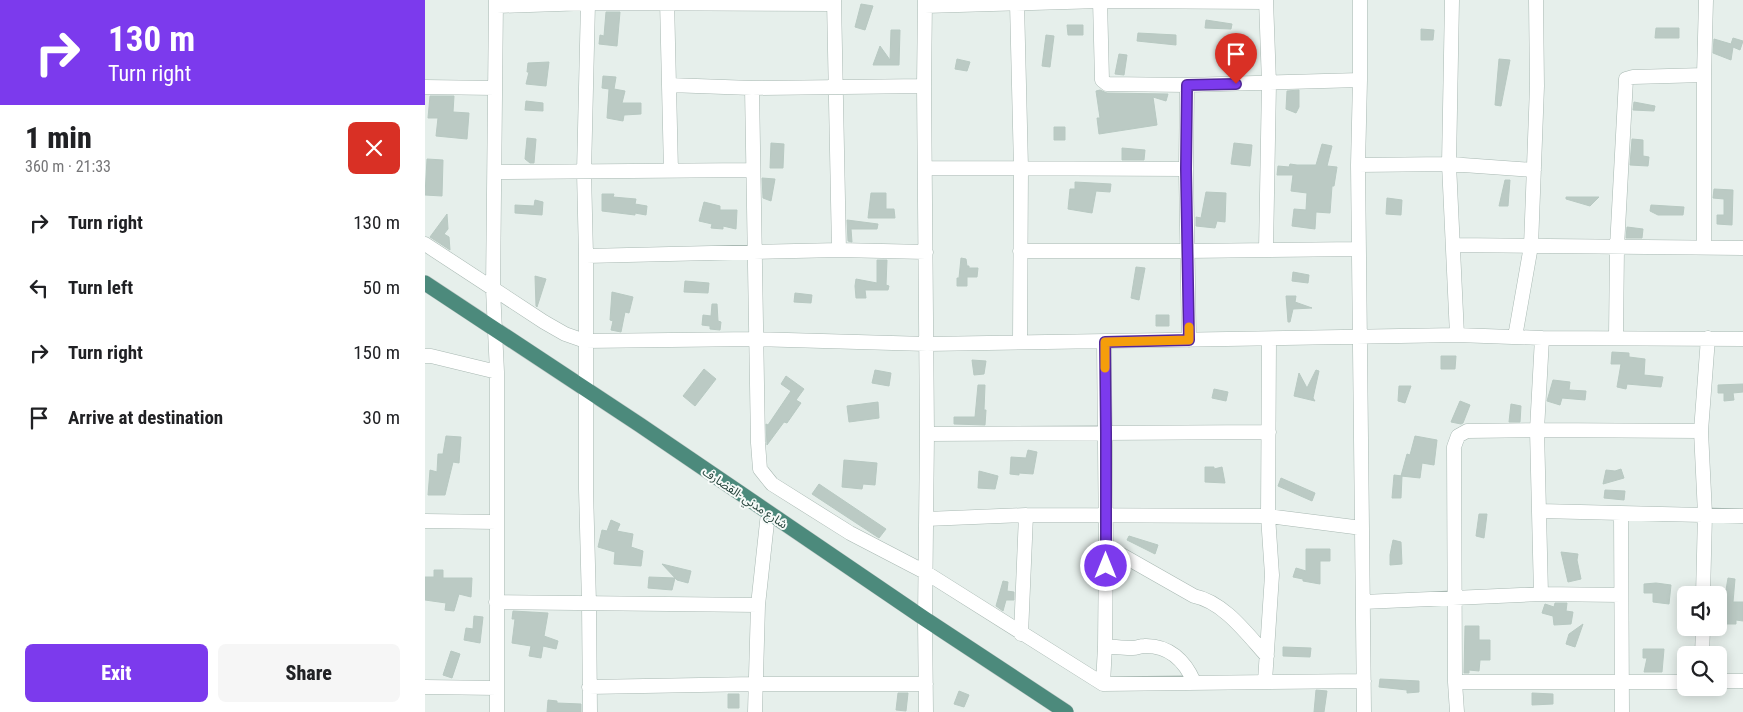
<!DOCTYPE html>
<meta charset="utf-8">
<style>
:root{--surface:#fff;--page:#f6f6f6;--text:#202124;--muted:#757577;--accent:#7c3aed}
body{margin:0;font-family:"Roboto Condensed","Noto Sans Arabic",sans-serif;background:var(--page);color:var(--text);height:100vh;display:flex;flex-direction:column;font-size:19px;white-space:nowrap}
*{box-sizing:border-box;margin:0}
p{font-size:16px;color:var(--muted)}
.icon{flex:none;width:28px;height:28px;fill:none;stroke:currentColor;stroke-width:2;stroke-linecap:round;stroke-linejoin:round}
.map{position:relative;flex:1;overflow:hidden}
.panel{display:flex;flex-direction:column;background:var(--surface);width:425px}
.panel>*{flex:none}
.banner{background:#7c3aed;color:#fff;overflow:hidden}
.controls{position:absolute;left:1252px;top:586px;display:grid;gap:10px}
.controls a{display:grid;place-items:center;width:50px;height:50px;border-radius:8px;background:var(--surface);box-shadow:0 2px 12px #0003;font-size:25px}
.pin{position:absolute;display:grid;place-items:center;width:42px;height:42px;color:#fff;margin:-51px -21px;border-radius:50% 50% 50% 0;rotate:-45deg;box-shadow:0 0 5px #0007}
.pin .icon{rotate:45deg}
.me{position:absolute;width:55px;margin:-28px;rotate:0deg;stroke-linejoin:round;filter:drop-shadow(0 0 4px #0008)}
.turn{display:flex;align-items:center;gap:18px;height:105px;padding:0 25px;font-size:22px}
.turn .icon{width:65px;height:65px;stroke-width:2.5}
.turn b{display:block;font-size:35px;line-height:42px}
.round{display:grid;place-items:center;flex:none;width:52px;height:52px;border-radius:8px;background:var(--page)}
.overview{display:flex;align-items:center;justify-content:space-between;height:85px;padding:0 25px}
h1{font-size:30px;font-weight:800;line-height:38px}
.button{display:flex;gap:10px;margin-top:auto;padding:10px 25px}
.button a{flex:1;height:58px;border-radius:8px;background:var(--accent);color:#fff;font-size:20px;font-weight:800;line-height:58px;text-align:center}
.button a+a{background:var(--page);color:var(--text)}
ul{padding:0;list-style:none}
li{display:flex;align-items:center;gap:15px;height:65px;padding:0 25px}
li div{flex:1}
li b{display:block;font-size:19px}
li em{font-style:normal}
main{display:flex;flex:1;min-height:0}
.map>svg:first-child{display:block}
</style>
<main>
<section class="panel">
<div class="banner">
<div class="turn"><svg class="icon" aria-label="right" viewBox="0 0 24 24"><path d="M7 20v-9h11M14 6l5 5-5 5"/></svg><div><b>130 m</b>Turn right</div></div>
</div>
<div class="overview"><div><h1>1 min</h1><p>360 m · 21:33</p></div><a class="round" style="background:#d93025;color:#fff"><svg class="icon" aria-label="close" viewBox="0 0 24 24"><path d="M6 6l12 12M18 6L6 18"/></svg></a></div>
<ul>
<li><svg class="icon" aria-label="right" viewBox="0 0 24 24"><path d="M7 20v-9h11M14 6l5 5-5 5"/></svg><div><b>Turn right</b></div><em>130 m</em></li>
<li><svg class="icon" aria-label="left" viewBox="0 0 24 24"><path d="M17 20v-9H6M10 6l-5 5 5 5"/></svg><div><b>Turn left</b></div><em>50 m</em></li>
<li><svg class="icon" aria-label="right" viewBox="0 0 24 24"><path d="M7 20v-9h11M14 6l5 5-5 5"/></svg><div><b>Turn right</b></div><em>150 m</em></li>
<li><svg class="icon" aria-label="arrive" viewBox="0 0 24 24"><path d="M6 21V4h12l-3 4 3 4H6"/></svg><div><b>Arrive at destination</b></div><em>30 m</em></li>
</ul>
<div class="button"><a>Exit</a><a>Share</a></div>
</section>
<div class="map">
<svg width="1318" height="712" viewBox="0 0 1318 712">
<rect width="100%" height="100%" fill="#e6efeb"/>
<path fill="#bbcac4" stroke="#b8c9c2" d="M436 4 448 6 440 30 430 27Z
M181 12H195L192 46 174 44 175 35 179 36Z
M781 20 807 24 806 29 780 28Z
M642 25H658V35H643Z
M1231 28H1254V38H1230Z
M996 29 1009 30 1008 40H996Z
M466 30H475L474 65H448L455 46 465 60Z
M713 33 751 35V45L712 41Z
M621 35 629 36 625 67 617 66Z
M1308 38 1318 41 1315 50 1308 47 1306 60 1288 53 1289 39 1306 44Z
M694 54 702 55 699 75 690 74Z
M532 59 545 62 542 71 530 69Z
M1074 59 1085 60 1076 106 1070 105Z
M124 62 121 86 101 84 104 72H102L103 63Z
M178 76 191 77 189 89 200 91 197 103H216V114L199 115 198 121 182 118 184 89 177 88Z
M675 90 682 93 743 94 741 101 728 97 732 125 674 134 672 118H675L671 91Z
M874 90V107L871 113 861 109 862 91Z
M5 96H29L28 112 44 113 42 139 11 136 13 118H3Z
M101 101 118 103V111L100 110Z
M1209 102 1230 106 1229 111 1208 110Z
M629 127H640V140H629Z
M102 138 111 139 109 163H105L100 159Z
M1207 139 1218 140V156L1224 157 1223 166 1205 165Z
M346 143 359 144 358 168H345Z
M809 143 827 145 825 166 806 164Z
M897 144 907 146 902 166 912 167 909 186H907L905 213 891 212 890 229 867 226 869 209 881 210 882 193 866 191 868 175H852L853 166 864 167 865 164 872 165H891Z
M697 148 720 150 719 160H697Z
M2 159 18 160 17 196 0 195Z
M337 178 350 179 346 201 338 198Z
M1080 180H1085L1083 206H1074Z
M650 182 686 184 685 192 671 191 667 213 643 209 645 189H650Z
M1289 189 1308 190 1307 225 1292 224V215H1299V199L1288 198Z
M781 192 801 193 800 222 792 221 790 228 771 226V217L776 218Z
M446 193H461V209H469L470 218H443Z
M177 194H189L188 197 211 199 210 204 222 206 221 215 210 213V215L177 211Z
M1141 197H1174L1165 206 1141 199Z
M962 198 977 200 976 215 961 214Z
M110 200 118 202 117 215 90 213V205L109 206Z
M279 202 295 206V210H312L311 229 298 226V229L286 228 287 224 274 221Z
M1226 205 1259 207 1258 215H1233L1225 211Z
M22 214 23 229 19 234 24 237 25 250 5 237Z
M422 220 453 224 452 229H426L427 242 423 241Z
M1202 227 1218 229 1217 238H1201Z
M536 258 541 259 542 266H544V268H553L552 277H542V286H532V278H534Z
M452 260H462L461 285 464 286 463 290H440L441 298H431L430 286 431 279 452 283Z
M711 267 720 268 714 300 706 298Z
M868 272 884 275 883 283 867 281Z
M110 276 121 279 112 307 111 306Z
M260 281 284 283 283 293 259 292Z
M187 292 208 297 204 313 200 312 196 332 186 330 188 321 185 320Z
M370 293 387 295 386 303 369 302Z
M861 296H871L870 302 887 308 868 309 865 322H863Z
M287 304H292L293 321 296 322 295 330 285 329V326L277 325 278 315 286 316Z
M731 315H744V326H731Z
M1187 352 1204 353V357L1220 359 1219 375 1238 377 1236 387 1202 384 1201 389 1192 387 1196 364H1186Z
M1016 356H1031L1030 369H1016Z
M547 360 561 361 559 374 549 375Z
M279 369 291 379 270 406 258 396Z
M450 370 466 373 464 386 447 383Z
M891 370 894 371 888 398 890 401 869 396 874 373 882 388Z
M361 376 379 389 371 400 376 403 362 423 359 422 342 445 341 424 343 425 366 391 356 384Z
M1128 380 1145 382 1144 390 1161 391 1160 400 1137 398 1135 405 1122 401Z
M1318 384V392L1308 393 1309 400 1299 401V393H1293V385Z
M553 385H560L559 410H561L560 425 529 424V417H550Z
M974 386H986L980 403 973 401Z
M789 389 803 392 801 401 787 398Z
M1035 401 1045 405 1038 423 1036 424 1026 422Z
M453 402 454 418 424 422 422 406Z
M1086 404 1096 406 1095 422H1084Z
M21 436 36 437 34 463 28 462 20 495H3L5 470 12 472 13 454H18Z
M990 436 1012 440 1009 465 997 463 995 478 976 476 982 454 985 455Z
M603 450 612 452 608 474 594 473V475L585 474 586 457 601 458Z
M419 460 452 463 450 485 438 484 437 489 417 487Z
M780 467H789V469L797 467 800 483 780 482Z
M1196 469 1199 478 1178 484 1181 470 1190 471Z
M554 471 573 476 570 489 553 488Z
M969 475 977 476 976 498H967Z
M856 478 890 493 887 501 853 486Z
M394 484 461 529 454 538 387 494Z
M1180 490 1200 491 1199 500 1179 498Z
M1054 514H1062L1059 538 1051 536Z
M186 520 195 524 192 531 208 534 206 547 218 551 216 566 189 564 190 552 173 547 177 530 182 531Z
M704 536 733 545 730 554 702 540Z
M968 540 976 542 977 564 965 565V555Z
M881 549H905V561H895V584L878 581V579L868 577 871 568 881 571Z
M1136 552 1153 554 1152 560 1156 579 1143 582Z
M237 564 266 571 263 583 252 580Z
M9 570H18V578H47L46 597 34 594 29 611 20 610 21 603 0 600V577H9Z
M224 577 250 578 247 590 223 588Z
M1303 578 1310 579 1308 602H1318V621L1311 620V624H1302V610L1294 608V601H1299L1300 598H1294V589L1301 590Z
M578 581 583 582 582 591 589 592V600H581L578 611 571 606Z
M1231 583 1246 585 1244 604 1228 602V593H1219V584Z
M1130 603H1142L1141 611 1148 612 1146 624 1129 625 1128 616 1117 613 1120 604 1129 607Z
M88 611 123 613 119 636 133 641 131 649 118 646 116 658 104 656 106 646 87 643 90 619H87Z
M49 616 58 617 55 643 39 640 41 628 48 629Z
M1158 624 1150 647 1141 644 1144 634Z
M1040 626H1054V640H1065V660H1055L1054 671 1044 670V673H1039Z
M858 647 886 648 885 657 858 656Z
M1218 649H1239L1237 672H1219L1222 658H1218Z
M26 651 35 654 27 678 18 675Z
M955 679 994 681V692L982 693V690L954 687Z
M891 690 902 691 899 712H889Z
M534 691 544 695 539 707 529 704Z
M473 693H483L481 711 471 710Z
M1107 693 1128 694V704L1107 705Z
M303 694H314V708H303Z
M123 700 132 701V703L156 704V712H122Z"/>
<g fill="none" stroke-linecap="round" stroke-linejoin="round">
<defs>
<path id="minor" d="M71 0 68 289 72 372V712
M242 0 246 171
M409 0 414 250
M500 0 499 86 502 434 500 619 501 712
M675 0 677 80 682 84 762 85 935 80
M935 0V80L933 165 939 712
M1027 0 1024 164 1032 335
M163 3 159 172 161 256V489L164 603 165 712
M592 3 596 168 595 342
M72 6 163 3 409 4
M500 6 675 1 841 2
M244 85 327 88 499 86
M762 85 761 169 764 340
M0 87 70 88
M327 88 333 443 335 469 347 484 425 533 500 572 678 684 939 681
M933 165 1024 164 1109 170
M501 168 761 169
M70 172 328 170
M0 244 119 322 140 334 160 341 330 339 502 344 1032 335 1117 338 1318 339
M1028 245 1318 248
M1279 248V75L1281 0
M841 250 844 83 841 0
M595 251H762L934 249
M161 256 414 250 501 252
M1090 337 1106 246 1112 86 1111 0
M1191 337 1192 247 1201 79 1208 77 1279 75
M0 356H6L72 372
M502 434 844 432
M1115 511 1318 516
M1196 514 1197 712
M501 519 601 515 843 516 937 528
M0 521 72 522
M681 546 769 596C799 602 822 634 842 656
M1116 594 1112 430 1117 338
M1278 595 1280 514 1276 431 1283 338
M71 602 333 605
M938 602 1116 594 1196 595
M596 634 601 515
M680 646C689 647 699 648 708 648 712 648 715 646 719 646 744 645 760 661 769 682
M1277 655 1278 628
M840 681 847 575 843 516 844 340
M1294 681H1318
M1030 682H1261
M678 684 680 646 681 546 679 342
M0 687 72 688
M164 687 330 684H501
M330 712 333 605 343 513
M1032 712 1030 682 1029 447 1033 436 1042 431 1112 430 1276 431"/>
<path id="trunk" d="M0 283 215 425 500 619 641 712"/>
</defs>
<use href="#minor" stroke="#a8b8b2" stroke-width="15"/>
<use href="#trunk" stroke="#c2cac8" stroke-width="16"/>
<use href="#minor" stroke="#fff" stroke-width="14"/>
<use href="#trunk" stroke="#4c8a7c" stroke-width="15"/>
</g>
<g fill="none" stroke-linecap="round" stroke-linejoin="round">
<defs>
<path id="route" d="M681 566V433L680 342 764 340 761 169 762 85 811 84"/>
</defs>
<use href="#route" stroke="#51269a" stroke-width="12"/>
<use href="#route" stroke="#7c3aed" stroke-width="9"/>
<path stroke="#f59e0b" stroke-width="9" d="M680 368V342L764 340V327"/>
</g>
<g text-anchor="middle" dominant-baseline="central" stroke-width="4" stroke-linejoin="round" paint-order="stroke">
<g font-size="12" fill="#24423a" stroke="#f7fbf9">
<text transform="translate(320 498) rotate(34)">شارع مدني -القضارف</text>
</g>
</g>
</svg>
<div class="controls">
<a><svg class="icon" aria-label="sound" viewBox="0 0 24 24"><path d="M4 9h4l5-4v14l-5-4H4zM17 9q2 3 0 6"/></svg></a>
<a><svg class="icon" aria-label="search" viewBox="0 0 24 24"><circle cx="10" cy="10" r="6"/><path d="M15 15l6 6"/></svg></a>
</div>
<div class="pin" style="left:811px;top:84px;background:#d93025"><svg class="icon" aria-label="arrive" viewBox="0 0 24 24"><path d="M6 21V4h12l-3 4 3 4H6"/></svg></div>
<svg class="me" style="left:681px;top:566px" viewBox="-20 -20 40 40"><circle r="17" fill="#7c3aed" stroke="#fff" stroke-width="3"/><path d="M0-11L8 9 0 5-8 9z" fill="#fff"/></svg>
</div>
</main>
